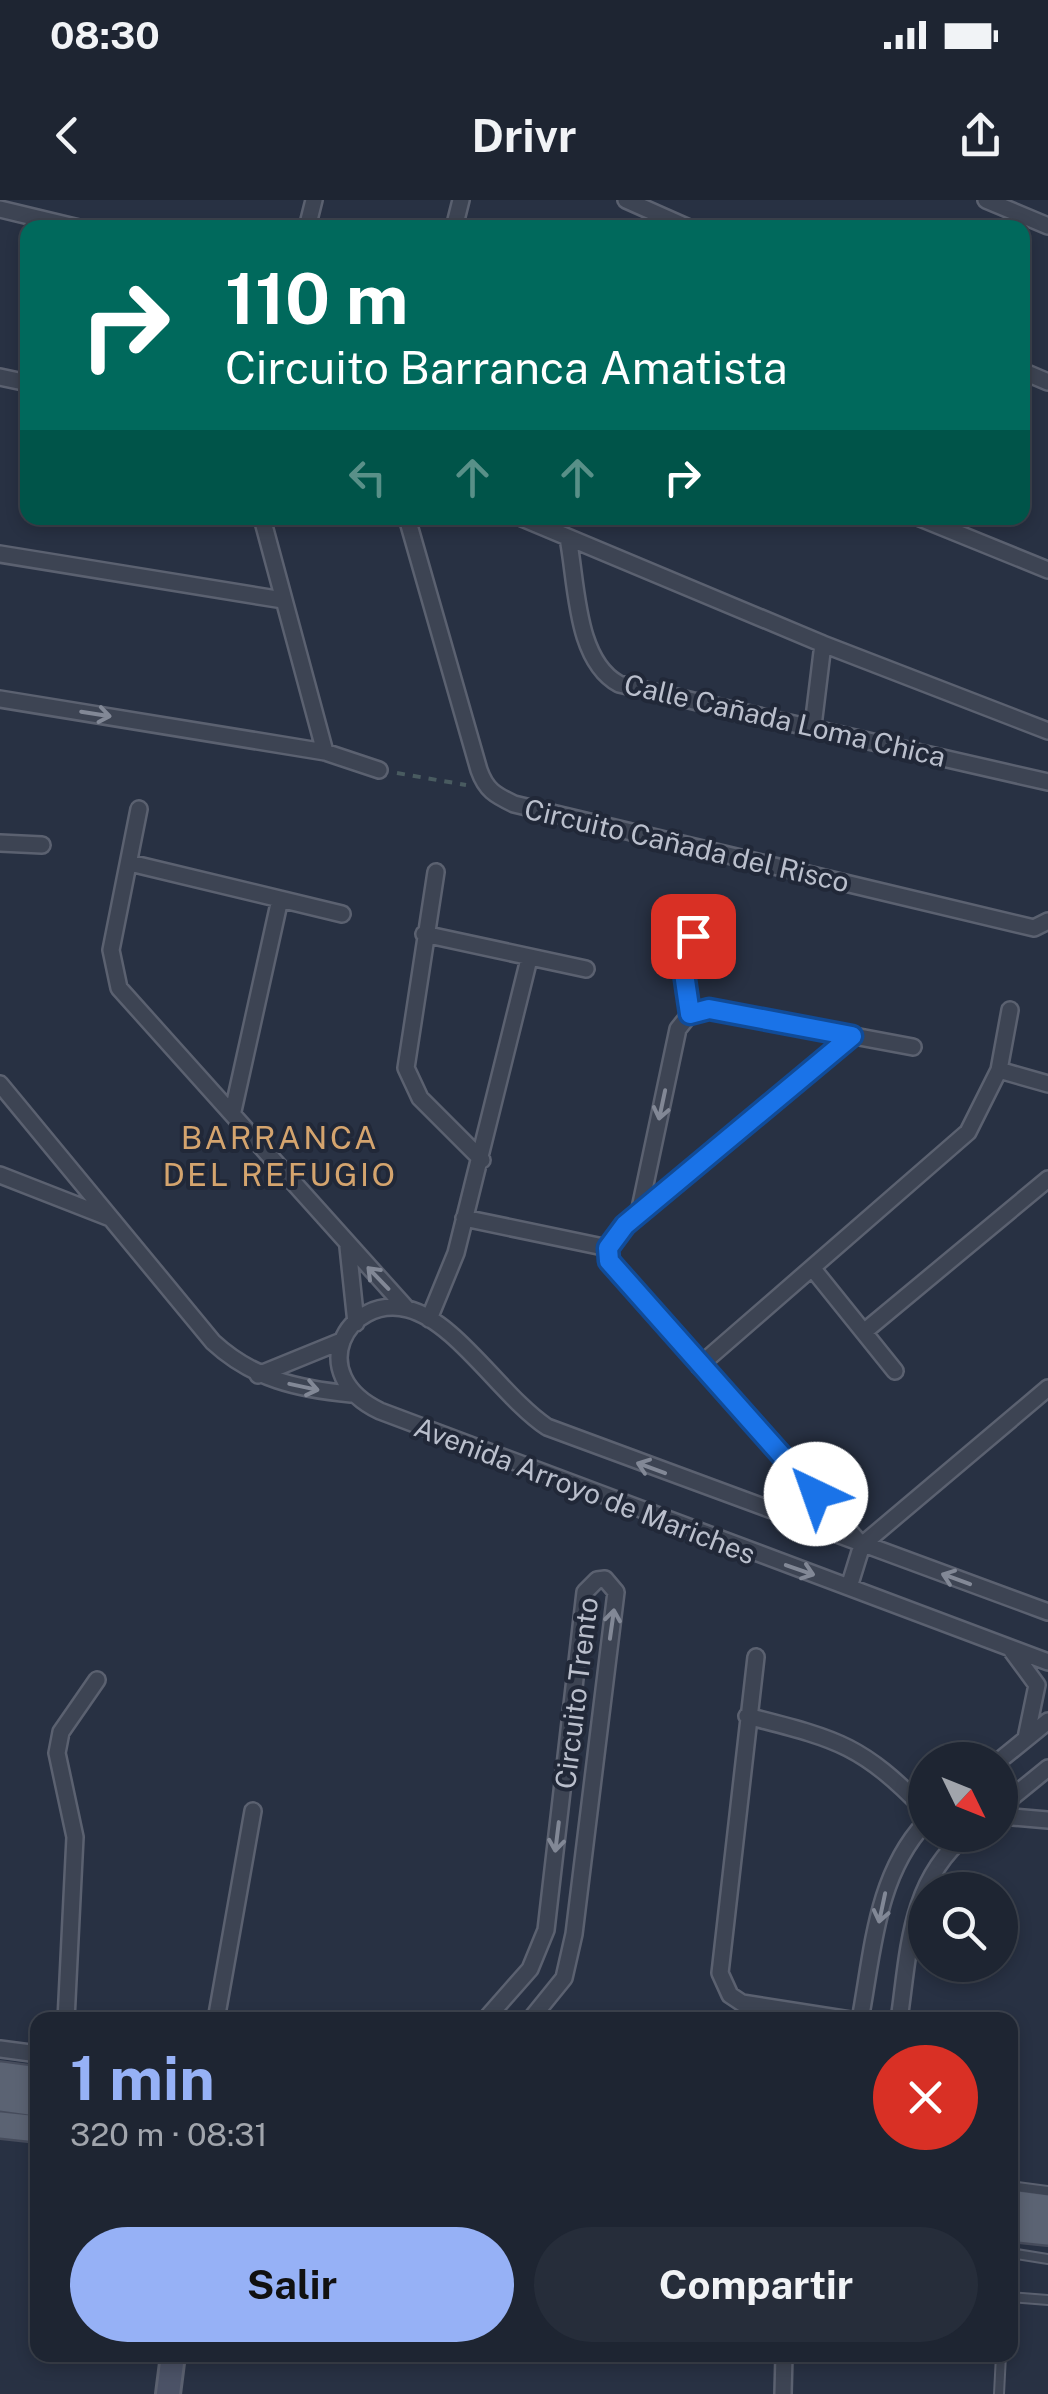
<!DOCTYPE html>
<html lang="es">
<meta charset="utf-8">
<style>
:root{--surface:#1e2532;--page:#262d3a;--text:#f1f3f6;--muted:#a1a5ac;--line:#3c424d;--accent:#96b1f6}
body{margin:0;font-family:"Public Sans",sans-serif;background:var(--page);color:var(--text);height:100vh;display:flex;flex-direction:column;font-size:38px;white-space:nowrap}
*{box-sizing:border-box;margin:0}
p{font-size:32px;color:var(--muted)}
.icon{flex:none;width:55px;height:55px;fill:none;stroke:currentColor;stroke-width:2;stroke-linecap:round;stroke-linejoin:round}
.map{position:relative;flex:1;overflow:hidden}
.sheet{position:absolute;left:30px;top:1812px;width:988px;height:350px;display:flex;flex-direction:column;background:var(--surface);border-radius:20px;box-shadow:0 5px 15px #0003,0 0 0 2px var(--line)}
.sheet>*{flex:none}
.banner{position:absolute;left:20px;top:20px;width:1010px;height:305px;border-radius:20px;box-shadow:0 5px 15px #0003,0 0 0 2px var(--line);background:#00695c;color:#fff;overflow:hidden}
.needle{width:65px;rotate:133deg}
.tools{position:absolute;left:908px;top:1542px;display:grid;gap:20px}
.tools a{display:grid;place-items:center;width:110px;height:110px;border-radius:50%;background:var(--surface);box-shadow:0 5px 15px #0003,0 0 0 2px var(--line);font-size:50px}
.pin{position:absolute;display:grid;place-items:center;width:85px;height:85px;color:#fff;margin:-42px;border-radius:20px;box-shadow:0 5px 15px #0006}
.me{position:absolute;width:110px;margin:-55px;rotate:318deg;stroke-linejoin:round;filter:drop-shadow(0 0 8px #0008)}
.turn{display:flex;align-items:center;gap:35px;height:210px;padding:0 40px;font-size:45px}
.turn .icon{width:130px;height:130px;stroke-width:2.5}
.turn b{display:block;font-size:70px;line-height:85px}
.lanes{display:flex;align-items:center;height:95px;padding:0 40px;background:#0003;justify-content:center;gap:50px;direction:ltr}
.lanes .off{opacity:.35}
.round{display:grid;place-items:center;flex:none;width:105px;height:105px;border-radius:52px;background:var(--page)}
.summary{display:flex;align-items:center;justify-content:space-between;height:170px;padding:0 40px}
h1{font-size:60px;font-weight:700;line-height:75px;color:var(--accent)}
.action{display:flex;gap:20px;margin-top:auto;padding:20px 40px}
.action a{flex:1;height:115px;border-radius:60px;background:var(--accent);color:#111;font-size:40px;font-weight:700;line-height:115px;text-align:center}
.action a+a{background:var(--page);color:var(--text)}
.status{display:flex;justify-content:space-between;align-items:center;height:70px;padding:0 50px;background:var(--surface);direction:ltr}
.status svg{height:28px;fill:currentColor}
header{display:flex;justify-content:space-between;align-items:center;height:130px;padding:0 40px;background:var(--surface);font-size:45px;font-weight:700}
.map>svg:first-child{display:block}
</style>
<div class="status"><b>08:30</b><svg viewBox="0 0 49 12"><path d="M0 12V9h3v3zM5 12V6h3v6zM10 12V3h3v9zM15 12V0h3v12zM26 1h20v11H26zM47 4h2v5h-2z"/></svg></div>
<header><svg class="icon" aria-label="back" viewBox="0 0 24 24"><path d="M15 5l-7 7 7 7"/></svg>Drivr<svg class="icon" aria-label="share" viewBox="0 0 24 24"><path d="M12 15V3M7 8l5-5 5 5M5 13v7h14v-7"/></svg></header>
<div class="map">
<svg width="1048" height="2194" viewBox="0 0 1048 2194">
<rect width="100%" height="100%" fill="#283143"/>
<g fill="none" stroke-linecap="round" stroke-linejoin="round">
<defs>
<path id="lane" d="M1010 1986 1048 1991
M1010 2053 1048 2059
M1010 2097 1048 2100
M999 2194 1001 2155"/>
<path id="street" d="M626 0 689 28
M986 0 1048 26
M0 9 79 28
M307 28 314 0
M454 28 461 0
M1022 171 1048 182
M0 177 28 183
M262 318 325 552
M407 318 479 570C486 590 495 595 514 604L1034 728 1048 721
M522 318 823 444 1048 531
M920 318 1048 370
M568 338C577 383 575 460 619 484L1048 582
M0 354 283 400
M0 499 325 552 379 570
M813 526 823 444
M139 609 111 750 119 788 407 1109
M0 643 42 645
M130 663 342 714
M436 672 406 868 420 898 482 960
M424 734 586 769
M690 814 684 773 693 736
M999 870 1048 884
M0 884 213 1142C253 1179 298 1189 351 1194
M233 911 280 699
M0 975 110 1018
M639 1013 678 829 690 814 709 809 913 847
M464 1018 608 1048
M348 1047 356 1123
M608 1048 615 1070 860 1343
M608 1048 625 1025 852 836
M813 1069 895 1171
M429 1119 456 1053 529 759
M865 1131 1048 979
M699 1166 968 932 999 870 1010 810
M258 1175 339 1142
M849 1387 862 1345 1048 1188
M1048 1412 547 1227C501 1196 457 1122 408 1109 346 1094 304 1175 380 1211L1048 1462
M1012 1451 1037 1485 1026 1538
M756 1457 720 1773 730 1795 742 1803 850 1820
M747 1516C836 1539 860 1543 925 1610
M1000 1560 1048 1521
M1000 1607 1048 1568
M1000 1616 1048 1620
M66 1820 75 1637 57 1553 61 1532 97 1480
M216 1820 253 1611
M485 1820 530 1769 546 1730 585 1392 597 1380 605 1379 616 1392 574 1734 564 1778 530 1820
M860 1820C873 1751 876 1676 925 1623
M899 1820C909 1751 909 1682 966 1635
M0 1849 38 1854
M783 2194 784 2155"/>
<path id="secondary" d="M168 2194 173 2155"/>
<path id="primary" d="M0 1875 38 1880
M0 1898 38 1903
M0 1925 38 1929
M1010 2003 1048 2008
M1010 2028 1048 2032"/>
</defs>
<use href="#lane" stroke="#5b6170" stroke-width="12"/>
<use href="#street" stroke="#5b6170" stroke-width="20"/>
<use href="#secondary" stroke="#5b6170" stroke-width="28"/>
<use href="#primary" stroke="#464c5c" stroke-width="30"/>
<path stroke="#495b60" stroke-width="4" stroke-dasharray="8 8" stroke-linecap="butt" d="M397 573 466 585"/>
<use href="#lane" stroke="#3d4453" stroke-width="8"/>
<use href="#street" stroke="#3d4453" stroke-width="15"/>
<use href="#secondary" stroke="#4b5266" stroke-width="22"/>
<use href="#primary" stroke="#5b6373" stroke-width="25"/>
</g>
<defs><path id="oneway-shaft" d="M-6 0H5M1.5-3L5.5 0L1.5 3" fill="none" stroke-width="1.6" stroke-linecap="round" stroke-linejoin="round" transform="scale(2.5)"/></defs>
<g stroke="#828896">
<use href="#oneway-shaft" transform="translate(96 514) rotate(9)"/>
<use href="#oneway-shaft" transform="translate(662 905) rotate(102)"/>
<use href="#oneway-shaft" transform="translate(378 1078) rotate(-134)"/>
<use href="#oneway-shaft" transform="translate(304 1187) rotate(12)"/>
<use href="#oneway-shaft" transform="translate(651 1268) rotate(-160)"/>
<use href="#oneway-shaft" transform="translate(800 1370) rotate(19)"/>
<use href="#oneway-shaft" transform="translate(956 1379) rotate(-160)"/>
<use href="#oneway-shaft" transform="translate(612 1424) rotate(-82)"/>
<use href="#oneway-shaft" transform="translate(557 1637) rotate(97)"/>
<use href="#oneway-shaft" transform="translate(882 1708) rotate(102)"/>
</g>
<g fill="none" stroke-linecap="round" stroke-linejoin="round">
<defs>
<path id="route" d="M693 736 684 773 690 814 709 809 852 836 625 1025 608 1048 609 1061 816 1294"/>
</defs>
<use href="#route" stroke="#114b97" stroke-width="25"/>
<use href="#route" stroke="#1a73e8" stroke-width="18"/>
</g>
<g text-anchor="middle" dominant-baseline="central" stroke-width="8" stroke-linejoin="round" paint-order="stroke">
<g font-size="28" fill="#babfcc" stroke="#212838">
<text transform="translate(785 520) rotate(13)">Calle Cañada Loma Chica</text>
<text transform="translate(687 645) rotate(13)">Circuito Cañada del Risco</text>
<text transform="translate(585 1290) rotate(21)">Avenida Arroyo de Mariches</text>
<text transform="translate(576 1493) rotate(-83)">Circuito Trento</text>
</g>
<g font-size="32" letter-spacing="2.5" fill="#d4a46e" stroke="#212838">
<text x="280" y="937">BARRANCA<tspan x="280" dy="37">DEL REFUGIO</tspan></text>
</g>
</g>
</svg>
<div class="tools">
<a><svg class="needle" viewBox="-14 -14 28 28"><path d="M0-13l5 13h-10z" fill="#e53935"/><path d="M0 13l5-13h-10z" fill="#a1a5ac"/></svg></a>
<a><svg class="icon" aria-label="search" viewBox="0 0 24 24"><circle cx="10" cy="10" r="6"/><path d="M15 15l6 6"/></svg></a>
</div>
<div class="pin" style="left:693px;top:736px;background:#d93025"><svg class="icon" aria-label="arrive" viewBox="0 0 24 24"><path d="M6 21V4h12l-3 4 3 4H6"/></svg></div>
<svg class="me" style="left:816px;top:1294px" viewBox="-20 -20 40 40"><circle r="19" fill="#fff"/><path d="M0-13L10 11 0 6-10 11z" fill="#1a73e8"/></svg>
<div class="banner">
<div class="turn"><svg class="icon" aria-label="right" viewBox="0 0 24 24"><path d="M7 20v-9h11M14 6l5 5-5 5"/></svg><div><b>110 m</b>Circuito Barranca Amatista</div></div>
<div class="lanes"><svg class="icon off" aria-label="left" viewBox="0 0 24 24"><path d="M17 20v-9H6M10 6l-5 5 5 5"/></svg><svg class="icon off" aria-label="ahead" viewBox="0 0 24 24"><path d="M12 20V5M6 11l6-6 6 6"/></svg><svg class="icon off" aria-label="ahead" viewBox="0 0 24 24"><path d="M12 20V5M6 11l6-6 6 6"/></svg><svg class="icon" aria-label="right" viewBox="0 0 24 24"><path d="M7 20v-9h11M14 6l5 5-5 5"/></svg></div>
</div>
<section class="sheet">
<div class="summary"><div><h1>1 min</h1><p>320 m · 08:31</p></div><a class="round" style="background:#d93025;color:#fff"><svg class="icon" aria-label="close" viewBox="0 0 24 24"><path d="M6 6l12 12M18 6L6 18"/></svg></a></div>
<div class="action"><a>Salir</a><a>Compartir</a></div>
</section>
</div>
